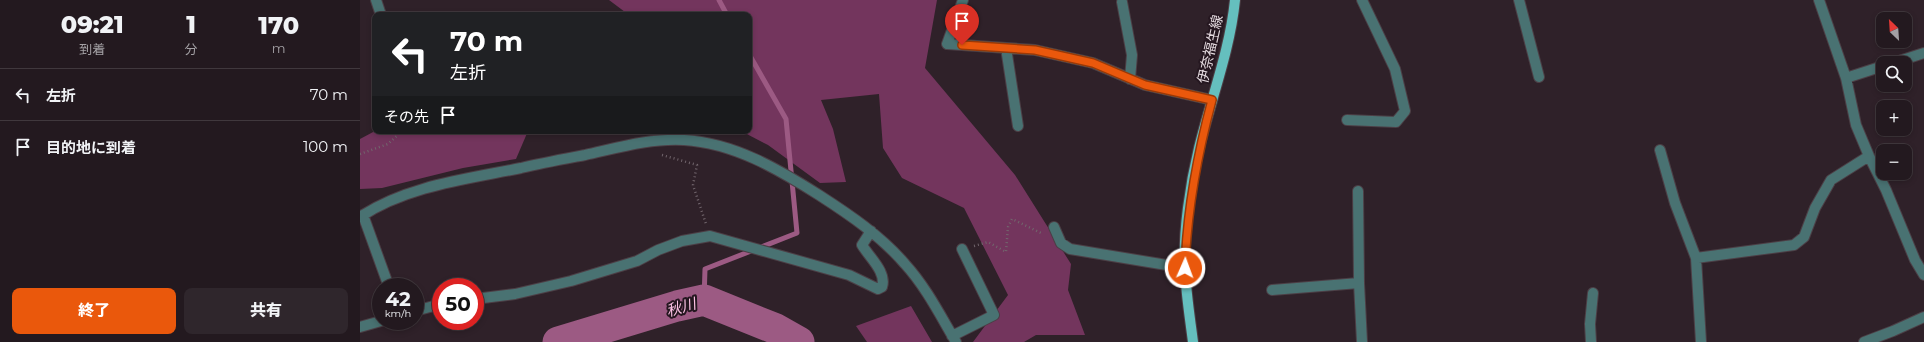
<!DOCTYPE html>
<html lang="ja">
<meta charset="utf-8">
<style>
:root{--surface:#23191f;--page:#2f262c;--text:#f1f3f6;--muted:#a3a0a4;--line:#40383d;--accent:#ea580c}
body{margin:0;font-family:Montserrat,"Noto Sans JP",sans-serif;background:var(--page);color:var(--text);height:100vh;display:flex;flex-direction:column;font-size:15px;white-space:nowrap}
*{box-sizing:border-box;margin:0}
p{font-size:13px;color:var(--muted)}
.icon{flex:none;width:22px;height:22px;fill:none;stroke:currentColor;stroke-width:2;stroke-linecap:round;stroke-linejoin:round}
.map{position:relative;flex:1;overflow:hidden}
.details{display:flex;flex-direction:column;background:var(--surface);width:360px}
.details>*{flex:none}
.hud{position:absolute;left:12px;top:12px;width:380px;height:122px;border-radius:8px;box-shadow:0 2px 6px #0003,0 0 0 1px var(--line);background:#202124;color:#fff;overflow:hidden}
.needle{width:26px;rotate:335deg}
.buttons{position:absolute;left:1516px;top:12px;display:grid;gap:8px}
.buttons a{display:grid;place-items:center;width:36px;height:36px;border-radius:8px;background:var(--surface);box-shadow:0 2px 6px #0003,0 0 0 1px var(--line);font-size:20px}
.speed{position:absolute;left:12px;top:278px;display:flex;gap:8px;font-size:20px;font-weight:700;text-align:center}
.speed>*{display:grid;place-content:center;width:52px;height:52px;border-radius:50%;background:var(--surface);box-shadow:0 2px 6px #0003,0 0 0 1px var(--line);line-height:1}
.speed small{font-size:10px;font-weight:400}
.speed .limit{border:6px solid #d22;background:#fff;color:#111}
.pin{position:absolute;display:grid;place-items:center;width:34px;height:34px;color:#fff;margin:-41px -17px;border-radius:50% 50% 50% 0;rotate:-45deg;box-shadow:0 0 4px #0007}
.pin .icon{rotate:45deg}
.me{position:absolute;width:44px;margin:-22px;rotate:2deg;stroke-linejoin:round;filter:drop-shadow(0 0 3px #0008)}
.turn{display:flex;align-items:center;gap:14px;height:84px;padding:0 12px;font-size:18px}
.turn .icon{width:52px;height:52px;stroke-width:2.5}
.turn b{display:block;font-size:28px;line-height:34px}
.then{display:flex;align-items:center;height:38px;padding:0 12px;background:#0003;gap:8px;font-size:15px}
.eta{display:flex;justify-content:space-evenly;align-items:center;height:68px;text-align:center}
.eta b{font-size:24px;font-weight:800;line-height:28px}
.primary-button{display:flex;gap:8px;margin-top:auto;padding:8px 12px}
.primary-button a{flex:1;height:46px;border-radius:8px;background:var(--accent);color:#fff;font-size:16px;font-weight:800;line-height:46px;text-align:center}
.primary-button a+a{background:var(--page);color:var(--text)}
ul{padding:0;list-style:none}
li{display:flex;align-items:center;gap:12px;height:52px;padding:0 12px;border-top:1px solid var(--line)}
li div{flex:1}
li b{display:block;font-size:15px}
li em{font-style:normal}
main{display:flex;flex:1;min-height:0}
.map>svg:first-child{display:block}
</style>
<main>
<section class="details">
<div class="eta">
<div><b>09:21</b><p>到着</p></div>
<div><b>1</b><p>分</p></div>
<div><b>170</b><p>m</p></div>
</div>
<ul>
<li><svg class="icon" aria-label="left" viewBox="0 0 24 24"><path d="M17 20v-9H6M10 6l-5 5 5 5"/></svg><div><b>左折</b></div><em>70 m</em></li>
<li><svg class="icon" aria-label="arrive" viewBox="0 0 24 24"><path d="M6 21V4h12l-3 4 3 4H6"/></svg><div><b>目的地に到着</b></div><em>100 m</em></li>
</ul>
<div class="primary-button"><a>終了</a><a>共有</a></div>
</section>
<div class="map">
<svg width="1564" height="342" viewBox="0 0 1564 342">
<rect width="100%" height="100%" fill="#2f2129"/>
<path fill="#73355d" d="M249 0H577L565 68 655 175 711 264 708 290 725 335H676L664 342H613L648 295 604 208 542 178 523 148 519 94 461 100 473 129 486 182 460 183 408 145 381 131H389V15H269Z
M15 131H168L156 159 103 168 22 188 0 189V139Z
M551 306 572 342H507L496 326Z"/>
<path fill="#9c5a83" d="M304 310 229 342H183Z"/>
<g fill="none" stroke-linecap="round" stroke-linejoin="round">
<path stroke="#9c5a83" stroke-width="5" d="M359 0 367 15
M344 300 345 269 437 233 426 119 389 54"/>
<path stroke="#9c5a83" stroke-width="31" d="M198 342 317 306 344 300 416 329 439 342"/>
<defs>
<path id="minor" d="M16 0 21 15
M603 0 587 44 675 50 733 63 785 85 852 100
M1159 0 1179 77
M1459 0 1486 78 1496 125 1509 156 1526 190 1555 260 1564 275
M762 2 772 55 770 79
M646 48 658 126
M1533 63 1564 53
M1486 78 1523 66
M987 120 1036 122 1045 111 1035 69 1002 0
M1300 150 1315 203 1336 258 1341 342
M998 191 999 283 1002 342
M3 215 29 287
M0 217C46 186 107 179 161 168 182 163 204 159 225 155 257 148 290 138 324 140 374 143 418 169 459 195 490 215 521 236 545 264 566 287 580 315 596 342
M694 227 701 243 710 249 825 268
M1336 258 1434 245 1444 237 1455 208 1471 180 1509 156
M912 290 999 283
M115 299 155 294 211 281 277 261 298 250 322 241 350 236 489 275 518 289 522 287C527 272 509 257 502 245L511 231
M55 311 81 304
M0 327 21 321
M592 336 634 315 602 249
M1231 342 1230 324 1233 293
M1504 342 1533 331 1564 317"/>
<path id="major" d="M833 342C830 318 826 294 825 269 823 232 830 185 839 148 851 99 870 50 875 0"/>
</defs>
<use href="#minor" stroke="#4c3f46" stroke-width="12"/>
<use href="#major" stroke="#4c3f46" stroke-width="12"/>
<path stroke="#72666d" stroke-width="2.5" stroke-dasharray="1 3" stroke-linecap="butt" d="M0 154 28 144 42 131
M302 155 337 165 333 185 346 224
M614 246 628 242 646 252 648 227 652 219 683 234"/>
<use href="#minor" stroke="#497272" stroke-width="10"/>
<use href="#major" stroke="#65bfbe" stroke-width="10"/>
</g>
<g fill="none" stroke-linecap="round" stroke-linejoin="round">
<defs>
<path id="route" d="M602 45 675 50 733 63 785 85 852 100C837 156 827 210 825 268"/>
</defs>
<use href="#route" stroke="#983908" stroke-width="10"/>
<use href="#route" stroke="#ea580c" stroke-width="7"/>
</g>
<g text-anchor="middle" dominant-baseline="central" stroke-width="4" stroke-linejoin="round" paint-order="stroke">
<g font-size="14" fill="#e4dadf" stroke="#251720">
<text transform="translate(850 49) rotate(-77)">伊奈福生線</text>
</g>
<g font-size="15" font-style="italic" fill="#fcc2e4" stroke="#251720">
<text transform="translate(321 307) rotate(-16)">秋川</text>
</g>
</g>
</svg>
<div class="buttons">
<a><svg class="needle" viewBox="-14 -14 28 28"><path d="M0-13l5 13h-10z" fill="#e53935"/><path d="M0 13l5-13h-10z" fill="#a3a0a4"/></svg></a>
<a><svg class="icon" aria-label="search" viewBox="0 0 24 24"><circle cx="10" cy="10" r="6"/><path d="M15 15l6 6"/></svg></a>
<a>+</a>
<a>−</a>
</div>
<div class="speed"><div>42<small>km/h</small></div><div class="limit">50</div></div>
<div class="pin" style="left:602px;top:45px;background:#d93025"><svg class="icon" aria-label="arrive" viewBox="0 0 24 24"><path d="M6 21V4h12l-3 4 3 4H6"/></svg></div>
<svg class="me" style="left:825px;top:268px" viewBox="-20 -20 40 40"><circle r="17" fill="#ea580c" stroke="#fff" stroke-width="3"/><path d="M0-11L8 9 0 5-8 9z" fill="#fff"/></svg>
<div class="hud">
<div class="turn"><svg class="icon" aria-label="left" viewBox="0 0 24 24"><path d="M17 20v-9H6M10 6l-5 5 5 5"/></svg><div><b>70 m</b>左折</div></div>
<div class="then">その先<svg class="icon" aria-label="arrive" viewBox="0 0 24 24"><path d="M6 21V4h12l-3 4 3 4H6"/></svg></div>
</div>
</div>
</main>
